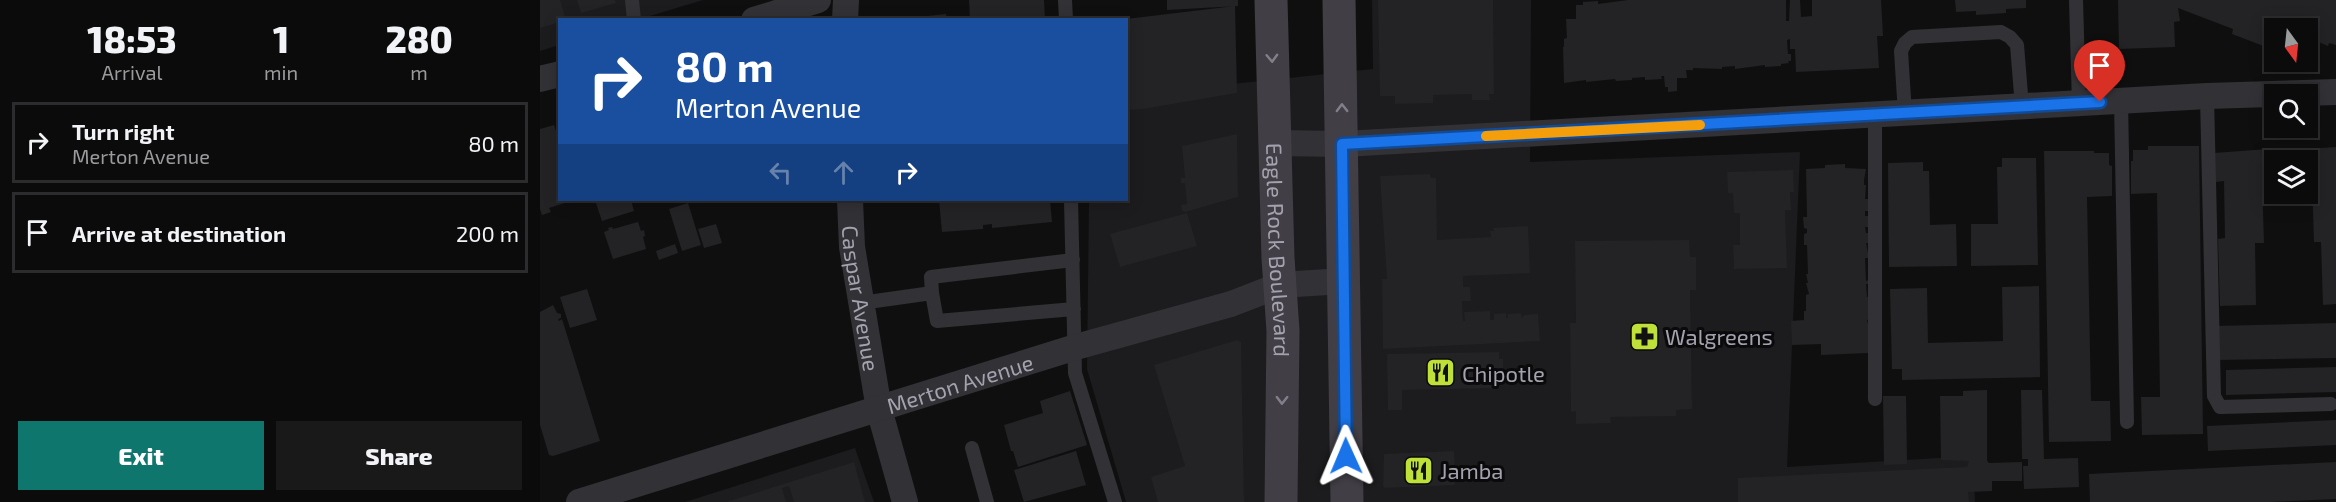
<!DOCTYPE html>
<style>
:root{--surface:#0c0b0c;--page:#1a191a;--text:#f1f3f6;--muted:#9a9b9d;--line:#2c2b2d;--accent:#0f766e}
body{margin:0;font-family:"Exo 2",sans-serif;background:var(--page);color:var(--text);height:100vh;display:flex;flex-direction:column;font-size:22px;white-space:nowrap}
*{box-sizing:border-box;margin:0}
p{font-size:20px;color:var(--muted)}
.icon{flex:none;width:33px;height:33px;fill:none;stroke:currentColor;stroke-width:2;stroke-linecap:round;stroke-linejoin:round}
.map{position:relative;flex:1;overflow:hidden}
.side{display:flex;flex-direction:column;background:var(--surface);width:540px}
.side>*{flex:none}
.top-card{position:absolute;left:18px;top:18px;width:570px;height:183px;border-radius:0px;box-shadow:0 3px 15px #0003,0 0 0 2px var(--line);background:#1a4fa0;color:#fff;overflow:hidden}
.needle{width:39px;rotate:165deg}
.buttons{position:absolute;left:1724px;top:18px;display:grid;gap:12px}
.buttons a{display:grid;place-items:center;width:54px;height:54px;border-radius:0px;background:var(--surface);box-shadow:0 3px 15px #0003,0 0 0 2px var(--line);font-size:30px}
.pin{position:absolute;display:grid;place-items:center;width:51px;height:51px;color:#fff;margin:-62px -26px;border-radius:50% 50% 50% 0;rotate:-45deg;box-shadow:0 0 6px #0007}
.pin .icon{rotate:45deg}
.me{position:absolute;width:66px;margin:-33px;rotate:359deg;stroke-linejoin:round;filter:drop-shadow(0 0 4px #0008)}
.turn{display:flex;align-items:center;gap:21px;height:126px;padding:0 18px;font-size:27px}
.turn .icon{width:78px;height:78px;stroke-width:2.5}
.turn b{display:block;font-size:42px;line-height:51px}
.lanes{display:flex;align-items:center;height:57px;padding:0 18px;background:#0003;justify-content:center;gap:30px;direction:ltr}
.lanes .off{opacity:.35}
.eta{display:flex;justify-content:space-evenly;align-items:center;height:102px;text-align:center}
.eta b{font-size:36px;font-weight:800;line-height:42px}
.button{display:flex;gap:12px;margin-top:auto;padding:12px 18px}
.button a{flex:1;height:69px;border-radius:0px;background:var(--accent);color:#fff;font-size:24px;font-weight:800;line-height:69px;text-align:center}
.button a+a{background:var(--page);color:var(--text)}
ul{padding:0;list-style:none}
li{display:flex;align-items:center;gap:18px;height:81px;margin:0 12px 9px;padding:0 6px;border:3px solid var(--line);border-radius:0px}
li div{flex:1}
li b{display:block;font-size:22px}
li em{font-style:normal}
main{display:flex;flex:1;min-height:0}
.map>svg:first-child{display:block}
</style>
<main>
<section class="side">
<div class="eta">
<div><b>18:53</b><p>Arrival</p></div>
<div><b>1</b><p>min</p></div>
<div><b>280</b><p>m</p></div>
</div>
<ul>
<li><svg class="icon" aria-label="right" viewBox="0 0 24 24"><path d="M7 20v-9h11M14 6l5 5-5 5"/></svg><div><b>Turn right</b><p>Merton Avenue</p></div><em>80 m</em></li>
<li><svg class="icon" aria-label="arrive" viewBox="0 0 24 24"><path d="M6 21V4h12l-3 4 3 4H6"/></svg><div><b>Arrive at destination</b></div><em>200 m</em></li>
</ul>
<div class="button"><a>Exit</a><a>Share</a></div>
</section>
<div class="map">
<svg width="1796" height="502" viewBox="0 0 1796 502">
<rect width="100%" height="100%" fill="#100f10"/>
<path fill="#1c1b1d" d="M0 0H163L100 19 20 20 19 45 0 51Z
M832 0H991L990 162 1260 152 1247 467 1433 456 1435 502H586L547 369 549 200H586L587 95 833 69Z
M315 448 334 502H145Z"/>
<path fill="#232224" d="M0 0H20L26 20H20V22L0 28Z
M37 0H75L76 3 41 13Z
M429 0H504L505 20H430Z
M627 0H698V6L627 10Z
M838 0H953L954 94H949L950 100H932V94L893 95V103L855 104V96H840Z
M1088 0H1246V21H1249L1250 0H1260L1261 17 1272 16V0H1341L1343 36H1337L1339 68 1256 72 1255 49H1250V39L1247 40 1248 54H1251V61H1248L1249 63 1241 64V66L1225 67V65L1195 69V66L1182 67V69L1153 68V70H1146L1147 78H1137V91L1128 92V87H1125L1124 76H1121L1122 79 1105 80V77L1092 78V80L1076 81 1075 79 1046 82V80L1024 83 1023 47H1024V39L1027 38 1026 19H1036V5H1043V2L1058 1V4Z
M1415 0H1486V8L1466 9V13L1436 15V11L1416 12Z
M1578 0H1796V45L1789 43 1788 46 1767 37V28H1734V50L1692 34 1693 29 1638 8 1640 21 1634 22 1635 47 1579 49Z
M695 6 697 93 603 109 586 110V19Z
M406 14 407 20H369V18Z
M14 125 20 143V200H34L9 208 11 212 2 215 0 209V129Z
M697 134 698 197 645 212 642 211 641 205 647 204 645 183H641V178H645L642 146Z
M1608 146H1659L1663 434 1602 435 1601 397H1620L1617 193 1591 194V161H1593V150H1608Z
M1796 147V304L1783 305 1781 242H1774L1772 179H1767L1765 149Z
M1728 149 1729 180H1722L1724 243H1715L1716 305 1680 306 1678 239 1685 238 1684 181 1675 182 1674 153Z
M1504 151H1554V153H1569V165L1572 166V196L1547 197 1551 401H1570L1571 441 1509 442Z
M1462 158H1496L1498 265 1431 266V224H1458L1457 167H1462Z
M1383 162V171H1389L1390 225 1416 224 1417 266 1349 267 1348 163Z
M1305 164V168L1326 169 1324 180V185H1326L1325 199H1328V211H1325V216H1328V227H1325L1326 233H1328L1329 243H1326L1329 258H1325L1326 281 1329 280V284H1326L1327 297 1330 296V319L1327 320 1328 324H1330L1331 348H1328V353L1281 355V344L1252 345 1251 321 1264 320V311H1266V295L1269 294 1266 283H1268L1266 274H1268L1267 245H1264V234L1267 233V229L1264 228 1263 217H1267L1266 169 1285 168V165Z
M1253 170 1254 192H1250L1251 210H1245L1247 268 1194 269 1193 245H1200V213H1194L1193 193H1188L1187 172Z
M890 174 891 178H896L897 240 951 237 950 231H954L953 228 988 226 990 273 923 276V287H930L931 301H922L923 321H925L924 312 950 311V320H954V314L966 313V318H968V314L981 313 982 318 984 315 998 314 1000 341 843 349 842 279H847L840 176Z
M55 200H91L94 211 62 221Z
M399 200H510L512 222 452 228V224L443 225V229L402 232Z
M148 203 161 245 142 251 129 209Z
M647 213 657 246 580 267 570 234Z
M98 222 101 231 104 230 105 236 103 237 106 249 73 259 64 232 69 230 68 228 72 227 73 229Z
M176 224 182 243 164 248 158 229Z
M1149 240 1150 257H1156V290H1150L1152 409 1136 410V416L1070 417 1071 423 1036 424V411L1031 412 1030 323H1036L1035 241Z
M135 244 138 253 119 260 116 251Z
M1499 286 1500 377 1362 380V369H1352L1350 289 1387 288 1388 343 1463 341 1462 287Z
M47 289 57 320 30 328 20 297Z
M13 305 17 313 21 314V318L18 319 19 321 22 319 60 441 13 456 9 455 0 425V312Z
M1796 323V358L1676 360 1675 326Z
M697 340 701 342 704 502H618L611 477 645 466 614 365Z
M959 352V359H963V383H960V388L862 390V410H848L847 354Z
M1796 367V392L1686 395V370Z
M1447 390V461L1449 463 1482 462V481H1452V491L1428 492 1429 502H1198V478L1427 467 1429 461 1401 460 1400 396H1423V391Z
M1481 390H1502L1504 459 1538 458 1539 487 1484 489 1483 466H1488V459H1482Z
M530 391 547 445 478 467 473 451H471L464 425 503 413 500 401Z
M1343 396H1366L1367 464 1344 465Z
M1796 420V445L1668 451 1667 426Z
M536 451 546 485 484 502 474 470Z
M914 451 915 470H917L918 477H914L915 485 845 488 843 486 844 454Z
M314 462 325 502H254L249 486 242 488 246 502H186Z
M1796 462V499L1729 502H1550L1549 474Z"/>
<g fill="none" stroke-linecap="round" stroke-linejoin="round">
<path stroke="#323135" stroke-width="14" d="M92 0 94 20
M525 0 526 20
M1536 0 1539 104
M1667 96 1674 396 1680 407 1791 404
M1581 101 1587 422
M1365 114 1361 51 1365 43 1372 37 1461 32 1470 37 1477 45 1482 107
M531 200 535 373 575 502
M392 293 397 321 534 309
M321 303 392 293 391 277 533 260
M1335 399V116
M432 448 447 502"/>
<g stroke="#323135" stroke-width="26">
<path d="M214 20 278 0"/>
<path d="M305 20 306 0"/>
<path d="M0 79 20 74"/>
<path d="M735 143 803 144 1667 96 1796 92"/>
<path id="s1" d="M310 200 312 247 339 409 365 502"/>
<path id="s2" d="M39 502 536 347 691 304 740 285 804 281"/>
</g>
<g stroke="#413f45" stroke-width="33">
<path id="s3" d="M731 0 738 258 743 331 741 502"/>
<path d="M799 0 807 502"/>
</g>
</g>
<defs><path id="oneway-chevron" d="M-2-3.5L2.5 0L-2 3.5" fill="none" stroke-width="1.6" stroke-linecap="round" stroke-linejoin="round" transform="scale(1.5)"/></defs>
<g stroke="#827f8b">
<use href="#oneway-chevron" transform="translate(732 58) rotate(88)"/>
<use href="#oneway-chevron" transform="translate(802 108) rotate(-91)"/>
<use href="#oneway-chevron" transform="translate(742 400) rotate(91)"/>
</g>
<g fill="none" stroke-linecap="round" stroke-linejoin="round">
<defs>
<path id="route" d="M806 456 802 144 1560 102"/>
</defs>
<use href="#route" stroke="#114b97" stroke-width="15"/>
<use href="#route" stroke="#1a73e8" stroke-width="10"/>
<path stroke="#f59e0b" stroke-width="10" d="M946 136 1160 125"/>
</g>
<defs>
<symbol id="pharmacy-square" viewBox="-11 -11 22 22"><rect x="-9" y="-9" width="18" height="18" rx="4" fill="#bfdf39" stroke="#0b0a0b"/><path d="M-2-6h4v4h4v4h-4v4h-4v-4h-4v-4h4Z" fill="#111"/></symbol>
<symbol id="restaurant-square" viewBox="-11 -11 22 22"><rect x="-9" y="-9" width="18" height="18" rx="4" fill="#bfdf39" stroke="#0b0a0b"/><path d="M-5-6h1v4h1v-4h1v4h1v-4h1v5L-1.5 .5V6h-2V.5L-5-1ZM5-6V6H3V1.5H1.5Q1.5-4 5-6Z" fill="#111"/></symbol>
</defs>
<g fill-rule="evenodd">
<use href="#pharmacy-square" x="1088" y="320" width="33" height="33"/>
<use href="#restaurant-square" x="884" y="356" width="33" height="33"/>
<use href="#restaurant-square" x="862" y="454" width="33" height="33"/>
</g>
<g text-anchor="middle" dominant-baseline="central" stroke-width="6" stroke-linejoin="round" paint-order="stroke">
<g font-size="22" fill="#a5a2b0" stroke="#0b0a0b">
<text stroke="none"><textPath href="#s3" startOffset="250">Eagle Rock Boulevard</textPath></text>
<text stroke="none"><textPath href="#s1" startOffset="99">Caspar Avenue</textPath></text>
<text stroke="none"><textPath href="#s2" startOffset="399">Merton Avenue</textPath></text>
</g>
<g font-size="22" fill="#a5a2b0" stroke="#0b0a0b" text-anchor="start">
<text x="1125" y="336">Walgreens</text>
<text x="922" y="373">Chipotle</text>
<text x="900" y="470">Jamba</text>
</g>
</g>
</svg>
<div class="buttons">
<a><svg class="needle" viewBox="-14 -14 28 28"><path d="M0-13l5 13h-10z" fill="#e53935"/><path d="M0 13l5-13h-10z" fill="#9a9b9d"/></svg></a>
<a><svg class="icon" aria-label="search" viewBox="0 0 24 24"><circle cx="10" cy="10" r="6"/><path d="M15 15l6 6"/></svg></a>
<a><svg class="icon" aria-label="layers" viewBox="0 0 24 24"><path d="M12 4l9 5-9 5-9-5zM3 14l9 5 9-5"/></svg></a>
</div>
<div class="pin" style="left:1560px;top:102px;background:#d93025"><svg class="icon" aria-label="arrive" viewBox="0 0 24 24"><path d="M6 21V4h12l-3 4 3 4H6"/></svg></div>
<svg class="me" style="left:806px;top:456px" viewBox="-20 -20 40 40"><path d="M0-17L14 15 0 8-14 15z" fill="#1a73e8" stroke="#fff" stroke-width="4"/></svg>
<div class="top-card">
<div class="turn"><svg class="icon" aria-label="right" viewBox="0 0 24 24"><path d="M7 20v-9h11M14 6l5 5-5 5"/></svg><div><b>80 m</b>Merton Avenue</div></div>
<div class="lanes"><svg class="icon off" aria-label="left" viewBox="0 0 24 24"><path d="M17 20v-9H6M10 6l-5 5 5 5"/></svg><svg class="icon off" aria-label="ahead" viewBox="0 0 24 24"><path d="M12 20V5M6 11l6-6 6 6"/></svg><svg class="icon" aria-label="right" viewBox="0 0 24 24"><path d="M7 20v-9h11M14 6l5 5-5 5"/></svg></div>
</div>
</div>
</main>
